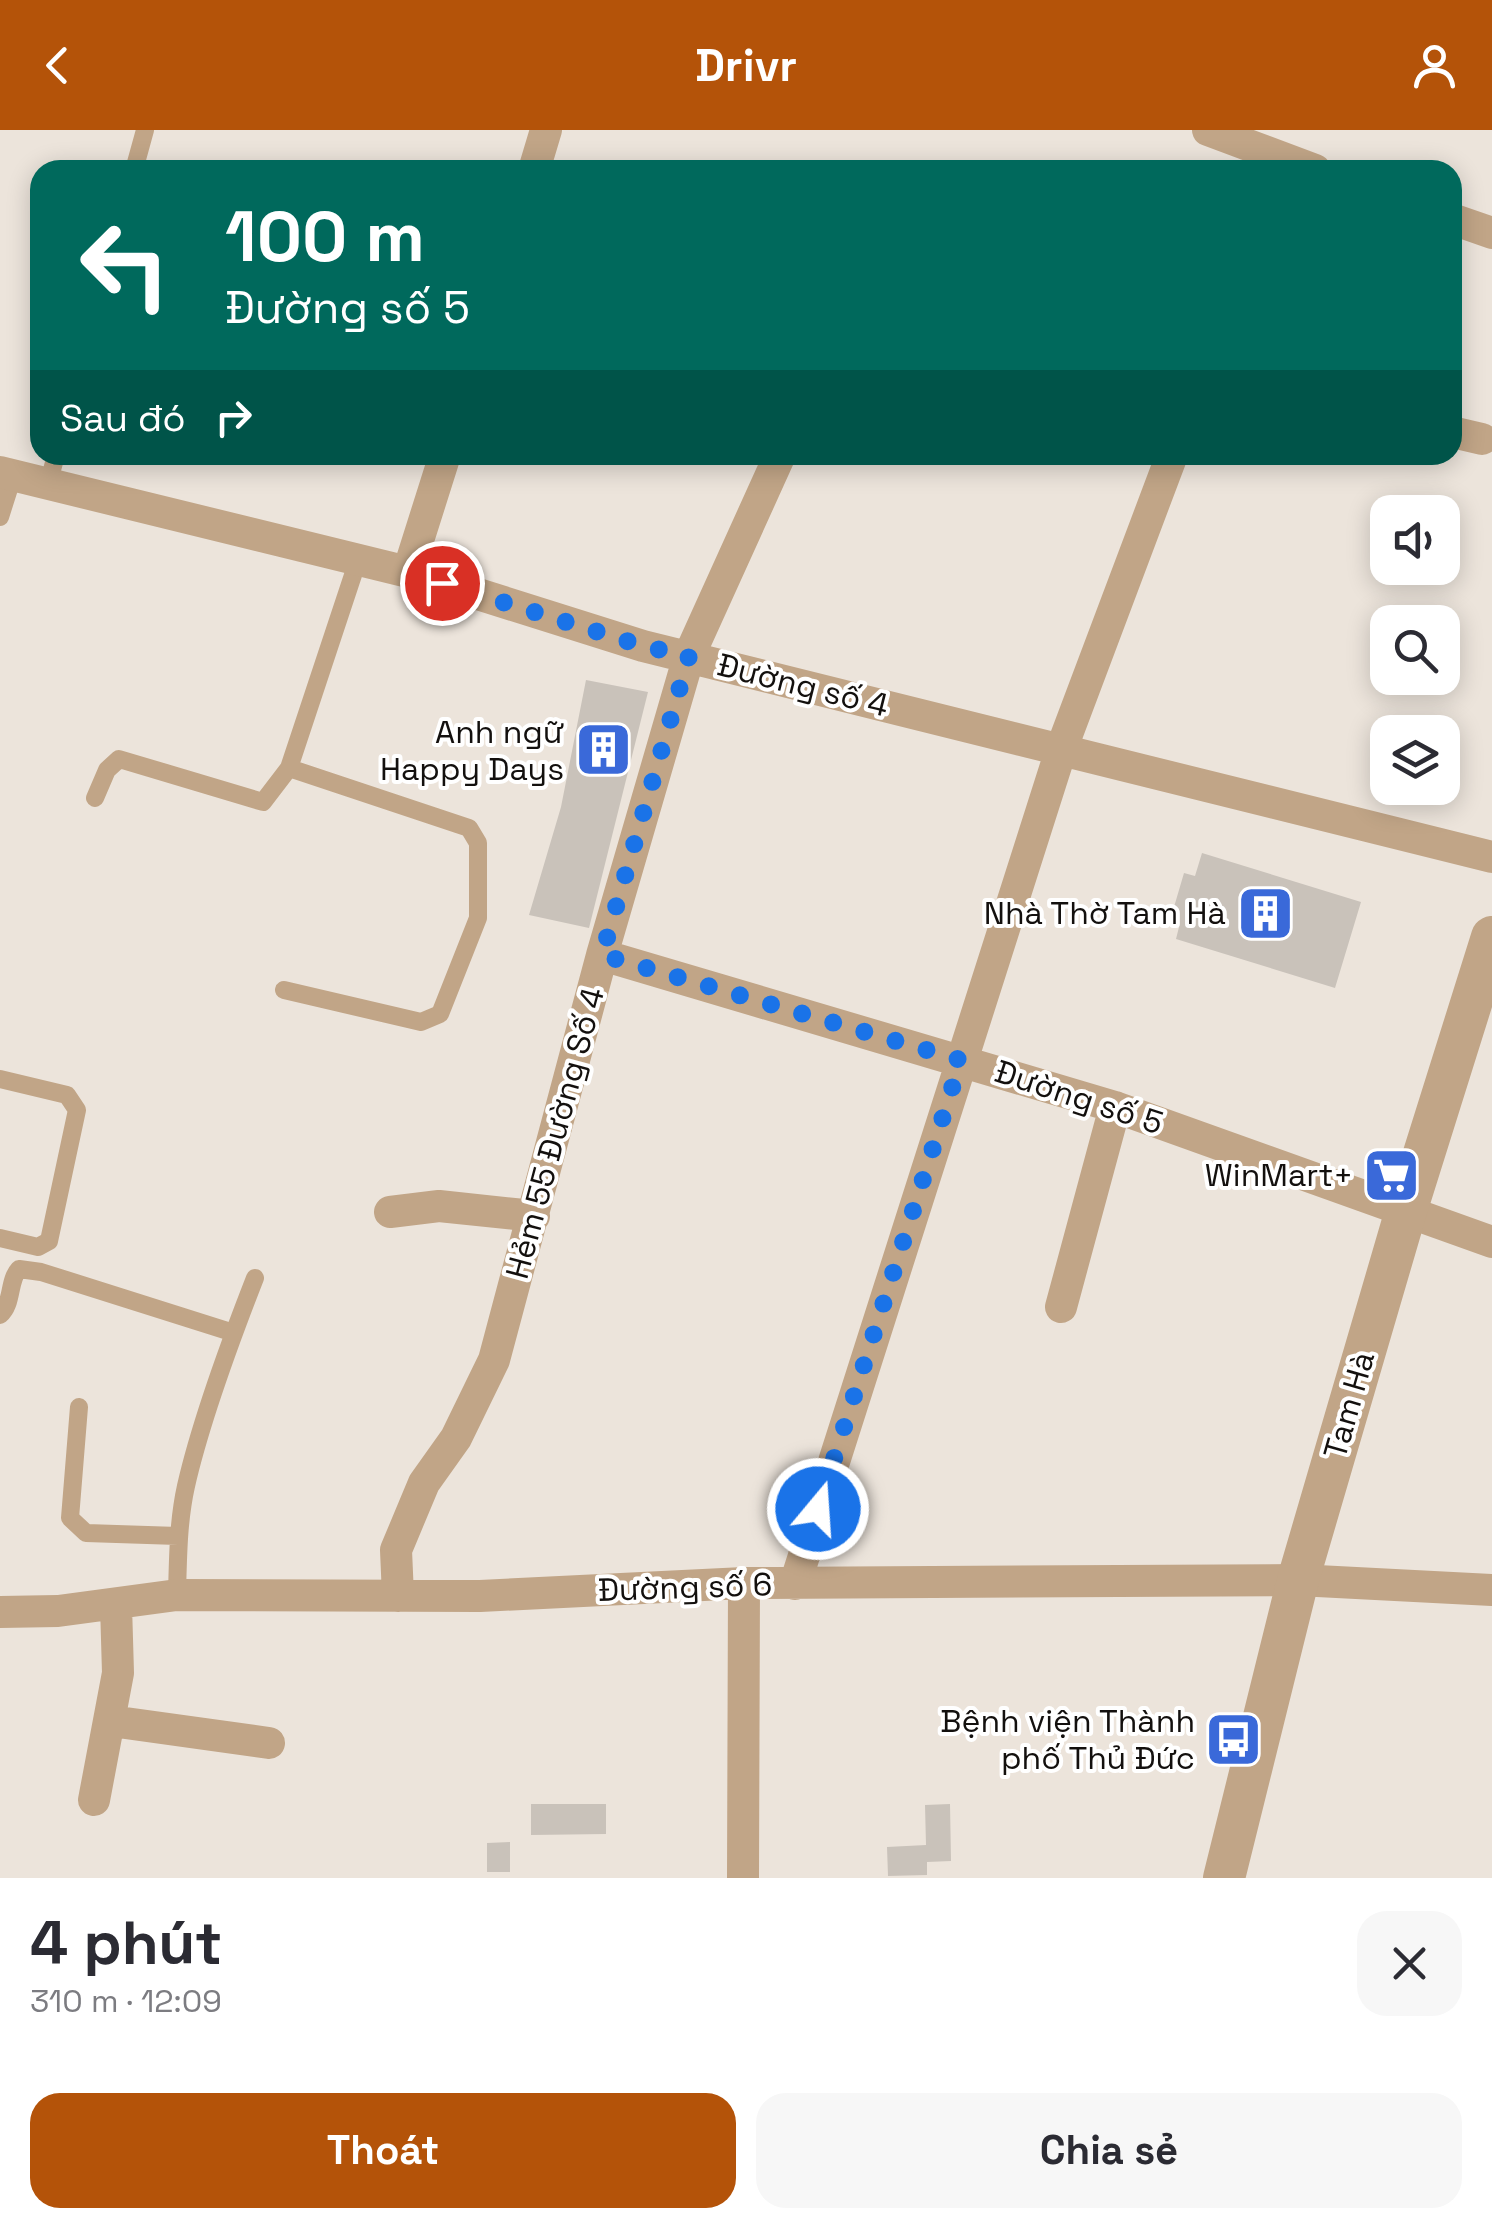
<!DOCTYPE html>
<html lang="vi">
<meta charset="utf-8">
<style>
:root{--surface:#fff;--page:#f7f7f7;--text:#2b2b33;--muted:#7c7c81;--accent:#b45309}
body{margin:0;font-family:"Space Grotesk",sans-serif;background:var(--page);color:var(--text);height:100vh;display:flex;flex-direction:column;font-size:38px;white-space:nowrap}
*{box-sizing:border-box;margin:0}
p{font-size:32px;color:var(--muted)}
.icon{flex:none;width:55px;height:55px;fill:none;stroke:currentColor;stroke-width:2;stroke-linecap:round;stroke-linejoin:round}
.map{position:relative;height:1748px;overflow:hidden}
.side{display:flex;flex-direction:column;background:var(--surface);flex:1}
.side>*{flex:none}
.hud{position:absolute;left:30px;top:30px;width:1432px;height:305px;border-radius:30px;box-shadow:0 5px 25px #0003;background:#00695c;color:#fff;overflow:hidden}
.controls{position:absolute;left:1370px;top:365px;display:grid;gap:20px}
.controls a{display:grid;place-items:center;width:90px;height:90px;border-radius:20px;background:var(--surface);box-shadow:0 5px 25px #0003;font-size:50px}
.pin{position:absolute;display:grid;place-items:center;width:85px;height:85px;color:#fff;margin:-42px;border:5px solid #fff;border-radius:50%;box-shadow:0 2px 10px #0007}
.me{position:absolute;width:110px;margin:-55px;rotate:18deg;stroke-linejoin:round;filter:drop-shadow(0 0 8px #0008)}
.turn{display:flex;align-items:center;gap:35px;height:210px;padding:0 30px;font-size:45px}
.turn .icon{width:130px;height:130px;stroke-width:2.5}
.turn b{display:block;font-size:70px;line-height:85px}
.then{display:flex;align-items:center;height:95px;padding:0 30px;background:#0003;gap:20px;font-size:38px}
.round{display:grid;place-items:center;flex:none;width:105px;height:105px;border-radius:30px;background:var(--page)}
.headline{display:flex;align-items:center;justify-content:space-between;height:170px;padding:0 30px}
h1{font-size:60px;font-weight:600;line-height:75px}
.cta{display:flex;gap:20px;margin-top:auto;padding:20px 30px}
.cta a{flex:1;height:115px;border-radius:30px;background:var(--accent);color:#fff;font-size:40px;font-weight:600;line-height:115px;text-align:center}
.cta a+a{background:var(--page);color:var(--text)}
header{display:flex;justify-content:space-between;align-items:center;height:130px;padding:0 30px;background:var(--accent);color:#fff;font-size:45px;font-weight:600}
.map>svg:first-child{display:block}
</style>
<header><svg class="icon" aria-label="back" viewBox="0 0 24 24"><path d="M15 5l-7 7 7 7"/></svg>Drivr<svg class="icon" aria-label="person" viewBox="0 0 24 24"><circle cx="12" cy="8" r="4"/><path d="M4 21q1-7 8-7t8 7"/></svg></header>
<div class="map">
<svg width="1492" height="1748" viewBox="0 0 1492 1748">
<rect width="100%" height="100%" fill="#ece4db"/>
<path fill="#c9c2ba" d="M586 550 648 562 589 798 529 785 561 677Z
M1202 723 1361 772 1335 858 1176 809 1179 797 1169 794 1184 743 1195 746Z
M531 1674H606V1704L531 1705Z
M950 1674 951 1731 927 1732V1745L888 1746 887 1717 926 1715 925 1675Z
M510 1712V1742H487V1713Z"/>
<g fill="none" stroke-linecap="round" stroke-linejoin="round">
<path stroke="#c1a587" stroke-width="18" d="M134 40 145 0
M48 355 56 325
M0 387 13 346
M95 668 107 640 119 629 263 672 289 638 358 430
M284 860 421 892 440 884 478 788V713L469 698 289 638
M0 949 67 965 77 980 49 1111 38 1117 0 1108
M0 1185C13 1174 8 1151 19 1139L41 1142 234 1203
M79 1277 70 1388 86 1403 178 1406
M177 1465C178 1429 178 1392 186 1356 201 1290 230 1212 255 1148"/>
<path stroke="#c1a587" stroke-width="32" d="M1208 0 1315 40
M534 40 546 0
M1452 89 1492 103
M1452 302 1482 309
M0 342 408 442 643 516 1492 727
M408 442 445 325
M602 825 1115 977 1492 1112
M390 1082 439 1076 534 1086
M1061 1177 1115 977
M795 1454 1061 620 1172 325
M398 1466 396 1420 424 1353 456 1308 494 1230 602 825 689 526 780 325
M0 1482 58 1481 177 1465 480 1466 744 1453 1298 1450 1492 1460
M111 1591 269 1613
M94 1670 118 1543 116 1475
M743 1748 744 1453"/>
<path stroke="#c1a587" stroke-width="42" d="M1224 1748 1298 1450 1406 1081 1492 807"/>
</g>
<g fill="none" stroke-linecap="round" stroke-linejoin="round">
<path stroke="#1a73e8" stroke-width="18" stroke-dasharray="0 32.4" d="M442 453 643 516 689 526 602 825 961 930 818 1379"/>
</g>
<defs>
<symbol id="building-square" viewBox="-11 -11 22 22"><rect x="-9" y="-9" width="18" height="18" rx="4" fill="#3a69d9" stroke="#fff"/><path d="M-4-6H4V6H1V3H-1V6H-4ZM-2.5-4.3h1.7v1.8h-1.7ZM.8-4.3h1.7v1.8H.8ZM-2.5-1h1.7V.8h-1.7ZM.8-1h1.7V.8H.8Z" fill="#fff"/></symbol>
<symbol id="supermarket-square" viewBox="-11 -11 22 22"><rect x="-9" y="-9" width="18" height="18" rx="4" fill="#3a69d9" stroke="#fff"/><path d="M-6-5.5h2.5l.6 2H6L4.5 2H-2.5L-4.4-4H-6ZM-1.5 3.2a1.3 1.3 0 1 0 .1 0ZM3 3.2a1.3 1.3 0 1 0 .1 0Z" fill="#fff"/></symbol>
<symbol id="bus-square" viewBox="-11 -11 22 22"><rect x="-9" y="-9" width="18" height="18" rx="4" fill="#3a69d9" stroke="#fff"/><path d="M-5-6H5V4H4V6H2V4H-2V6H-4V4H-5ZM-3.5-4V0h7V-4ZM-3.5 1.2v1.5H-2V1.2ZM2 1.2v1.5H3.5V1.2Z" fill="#fff"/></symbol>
</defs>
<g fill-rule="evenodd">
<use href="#building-square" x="572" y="588" width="63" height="63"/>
<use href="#building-square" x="1234" y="752" width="63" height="63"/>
<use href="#supermarket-square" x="1360" y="1014" width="63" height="63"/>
<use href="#bus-square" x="1202" y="1578" width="63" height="63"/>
</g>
<g text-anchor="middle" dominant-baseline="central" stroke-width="8" stroke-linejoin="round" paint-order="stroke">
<g font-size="32" fill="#13100e" stroke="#fff">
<text transform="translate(803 555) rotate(14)">Đường số 4</text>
<text transform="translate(1079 967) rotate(18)">Đường số 5</text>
<text transform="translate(555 1003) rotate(-75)">Hẻm 55 Đường Số 4</text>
<text transform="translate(1349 1275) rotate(-74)">Tam Hà</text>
<text transform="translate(685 1457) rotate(-2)">Đường số 6</text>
</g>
<g font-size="32" fill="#13100e" stroke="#fff" text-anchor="end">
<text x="564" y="602">Anh ngữ<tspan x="564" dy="37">Happy Days</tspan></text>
<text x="1226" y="783">Nhà Thờ Tam Hà</text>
<text x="1353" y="1045">WinMart+</text>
<text x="1195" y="1591">Bệnh viện Thành<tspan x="1195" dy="37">phố Thủ Đức</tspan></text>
</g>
</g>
</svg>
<div class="controls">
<a><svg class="icon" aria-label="sound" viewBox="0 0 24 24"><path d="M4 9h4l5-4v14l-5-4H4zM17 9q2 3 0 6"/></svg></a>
<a><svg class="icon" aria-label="search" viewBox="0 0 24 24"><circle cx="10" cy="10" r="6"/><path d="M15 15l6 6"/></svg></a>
<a><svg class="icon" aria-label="layers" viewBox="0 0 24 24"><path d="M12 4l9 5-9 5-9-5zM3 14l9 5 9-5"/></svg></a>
</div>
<div class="pin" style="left:442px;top:453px;background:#d93025"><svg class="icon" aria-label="arrive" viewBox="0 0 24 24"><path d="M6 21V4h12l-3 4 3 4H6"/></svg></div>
<svg class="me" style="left:818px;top:1379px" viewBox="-20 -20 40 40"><circle r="17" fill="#1a73e8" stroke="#fff" stroke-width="3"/><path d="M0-11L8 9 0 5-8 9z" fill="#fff"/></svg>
<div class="hud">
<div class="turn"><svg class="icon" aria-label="left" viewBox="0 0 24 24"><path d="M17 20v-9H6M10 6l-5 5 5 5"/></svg><div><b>100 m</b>Đường số 5</div></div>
<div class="then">Sau đó<svg class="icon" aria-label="right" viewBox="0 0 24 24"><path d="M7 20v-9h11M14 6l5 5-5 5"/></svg></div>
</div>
</div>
<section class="side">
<div class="headline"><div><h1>4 phút</h1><p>310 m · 12:09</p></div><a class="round"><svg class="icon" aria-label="close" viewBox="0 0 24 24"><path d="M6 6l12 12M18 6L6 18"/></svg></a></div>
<div class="cta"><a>Thoát</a><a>Chia sẻ</a></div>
</section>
